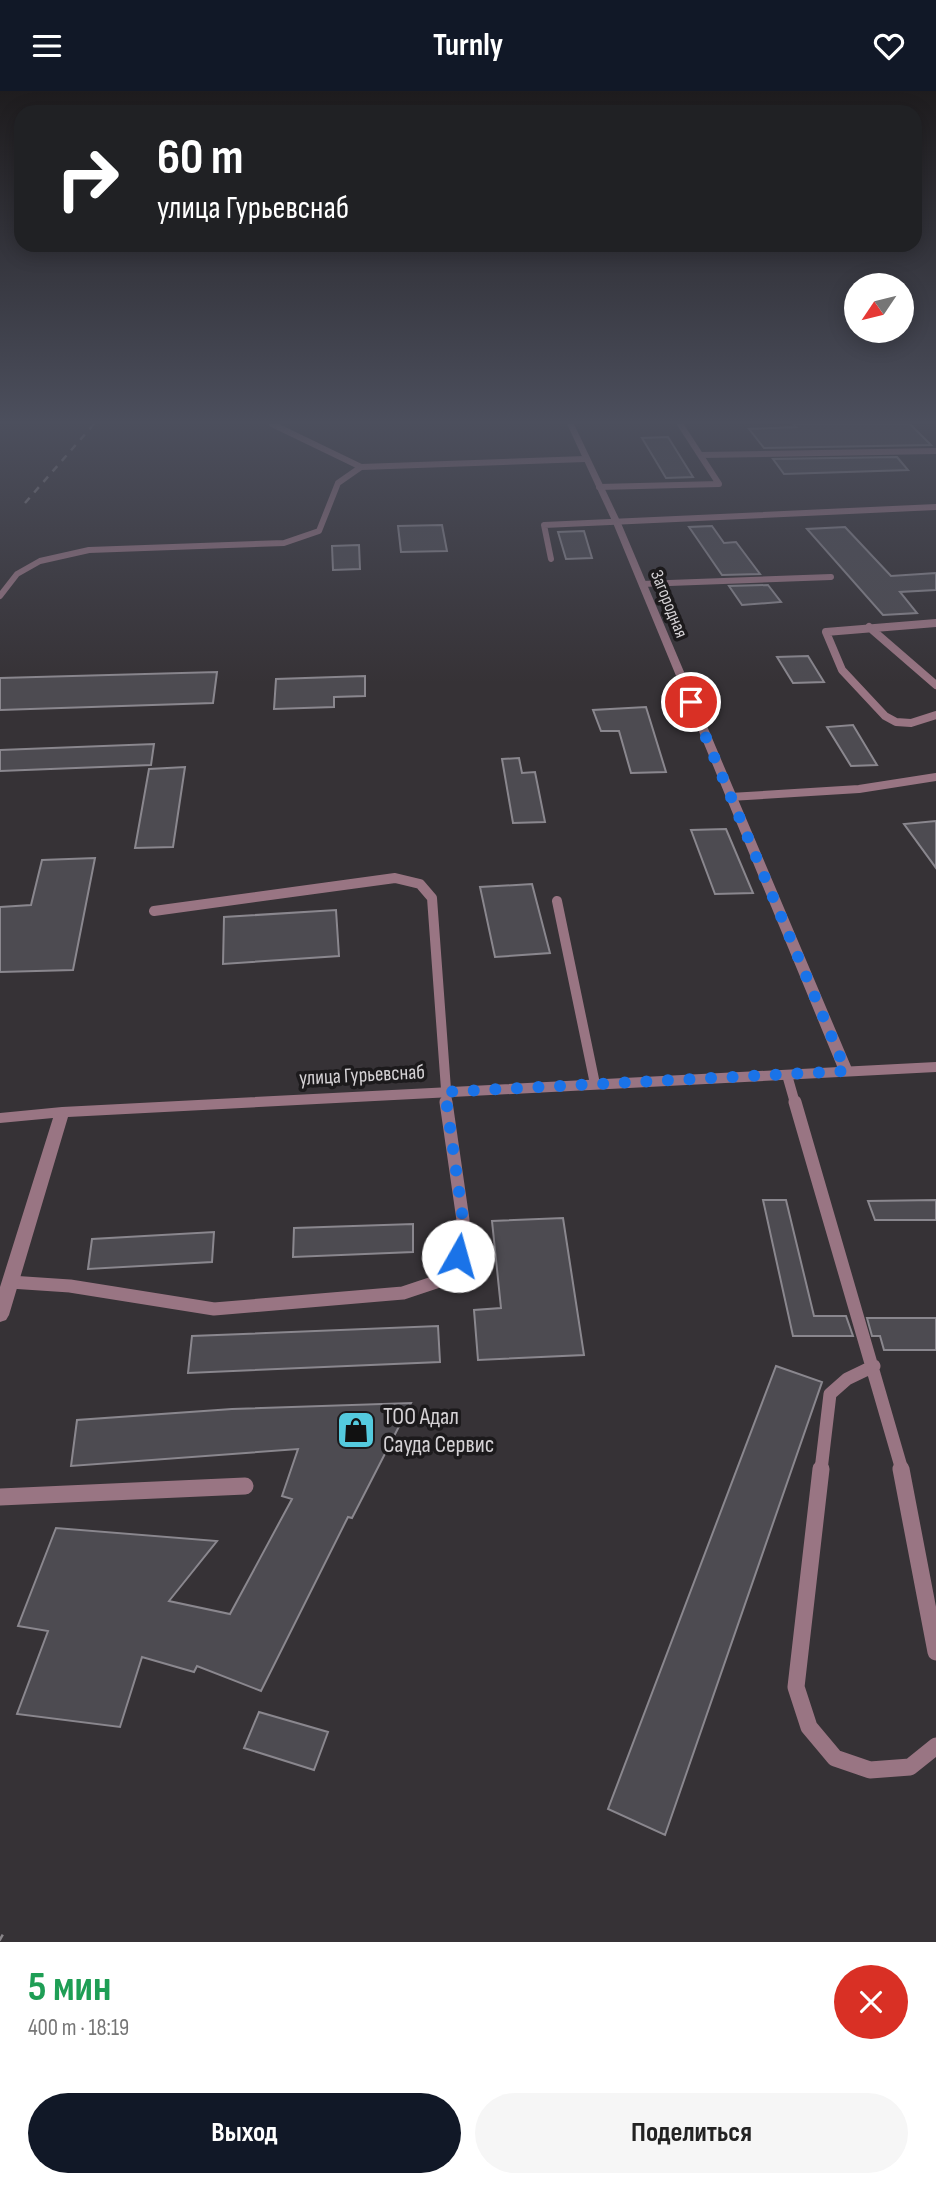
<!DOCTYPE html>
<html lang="ru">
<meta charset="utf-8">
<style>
:root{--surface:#fff;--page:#f6f6f6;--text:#222;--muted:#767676;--accent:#111827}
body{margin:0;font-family:"Sofia Sans Condensed",sans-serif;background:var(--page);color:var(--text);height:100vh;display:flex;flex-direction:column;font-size:26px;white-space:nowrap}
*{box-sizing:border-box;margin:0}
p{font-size:23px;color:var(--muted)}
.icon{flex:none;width:38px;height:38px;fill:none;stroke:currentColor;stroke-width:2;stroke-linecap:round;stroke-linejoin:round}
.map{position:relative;height:1851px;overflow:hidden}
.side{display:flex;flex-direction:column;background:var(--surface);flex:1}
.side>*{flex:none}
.hud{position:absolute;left:14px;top:14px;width:908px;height:147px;border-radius:21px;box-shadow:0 4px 18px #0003;background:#202124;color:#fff;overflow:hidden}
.needle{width:46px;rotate:235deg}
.tools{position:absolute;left:844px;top:182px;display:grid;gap:14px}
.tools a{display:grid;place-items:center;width:70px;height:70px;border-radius:50%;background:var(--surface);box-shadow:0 4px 18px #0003;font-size:35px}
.pin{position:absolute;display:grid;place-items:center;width:60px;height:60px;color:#fff;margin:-30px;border:4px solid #fff;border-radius:50%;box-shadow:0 2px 7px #0007}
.me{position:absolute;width:77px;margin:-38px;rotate:7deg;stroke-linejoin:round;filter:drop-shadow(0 0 5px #0008)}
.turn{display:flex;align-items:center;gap:24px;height:147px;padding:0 28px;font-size:32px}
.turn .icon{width:91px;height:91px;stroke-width:2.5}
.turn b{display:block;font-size:49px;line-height:60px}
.round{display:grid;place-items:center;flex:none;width:74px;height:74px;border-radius:37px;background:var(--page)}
.overview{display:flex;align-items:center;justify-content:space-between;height:119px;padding:0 28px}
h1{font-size:42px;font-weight:700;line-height:52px;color:#1e9e55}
.action{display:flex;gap:14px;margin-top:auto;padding:14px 28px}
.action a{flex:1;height:80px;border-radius:42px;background:var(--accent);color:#fff;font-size:28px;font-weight:700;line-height:80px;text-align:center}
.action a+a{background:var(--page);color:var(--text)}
header{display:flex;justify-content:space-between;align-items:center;height:91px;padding:0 28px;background:var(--accent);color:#fff;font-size:32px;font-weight:700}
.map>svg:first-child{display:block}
</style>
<header><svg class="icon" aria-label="menu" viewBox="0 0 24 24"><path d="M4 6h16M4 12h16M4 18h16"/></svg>Turnly<svg class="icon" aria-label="heart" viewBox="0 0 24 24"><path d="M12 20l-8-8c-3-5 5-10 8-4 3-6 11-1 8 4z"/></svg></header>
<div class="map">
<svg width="936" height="1851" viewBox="0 0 936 1851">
<rect width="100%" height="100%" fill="#363236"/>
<path fill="#4d4b51" stroke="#8a878e" stroke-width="2" d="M793 333H910L931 354 764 357 749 338 796 336Z
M668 346 693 386 666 387 642 347Z
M897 366 908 379 784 383 773 368Z
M442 434 447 460 401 461 398 435Z
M712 435 724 452 736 451 760 483 722 484 689 436Z
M845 436 891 485 936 482V499L900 501 917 522 883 524 807 438Z
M584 440 592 467 566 468 558 441Z
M359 454 360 478 333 479 332 455Z
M768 494 781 511 742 514 729 495Z
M808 565 824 591 793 592 777 566Z
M217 581 213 612 0 619V587Z
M365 585V605L334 606V616L274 618 276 588Z
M646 616 666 681 631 682 619 640H601L593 619Z
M853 634 877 674 851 675 827 636Z
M154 653 151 674 0 680V659Z
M519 667 522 682 535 681 545 731 513 732 502 668Z
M185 676 173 756 135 757 149 678Z
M936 730V777L904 733Z
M726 738 753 802 715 803 691 739Z
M95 767 73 879 0 881V816L31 814 42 769Z
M532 793 550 862 495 866 480 796Z
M336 819 339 865 223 873 224 826Z
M763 1109H786L814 1225H846L853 1245H793Z
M936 1109V1129H875L868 1110Z
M563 1127 584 1264 478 1269 474 1219 501 1217 492 1130Z
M413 1133V1161L293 1166 294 1137Z
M214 1141 212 1171 88 1178 92 1148Z
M867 1227H936V1259H884L880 1245H872Z
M438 1235 440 1271 188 1282 192 1245Z
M776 1275 822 1291 665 1744 608 1718Z
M411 1312 352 1427 348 1426 261 1600 197 1575 194 1581 142 1566 120 1636 17 1623 48 1540 18 1535 56 1437 217 1450 169 1510 230 1523 292 1408 282 1405 298 1358 71 1375 77 1329 232 1318Z
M259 1621 328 1641 314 1679 244 1657Z"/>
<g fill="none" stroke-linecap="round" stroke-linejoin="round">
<path stroke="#898589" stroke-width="7" stroke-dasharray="2.5 8" stroke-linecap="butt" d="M0 1846 9 1851"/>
<path stroke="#997583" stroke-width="6" d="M272 333 361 376
M701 364 936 360
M599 396 719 393 680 333
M551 468 544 434 936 416
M642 493 831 486
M0 505 17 483 40 470 89 459 284 452 319 440 338 392 361 376 585 368"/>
<path stroke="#997583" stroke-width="8" d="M936 532 826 541 842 579 885 625 896 631 911 632 936 624
M869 536 936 594
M730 706 859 698 936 686"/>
<path stroke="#997583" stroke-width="10" d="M557 810 595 993
M154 820 395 787 420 793 432 807 447 1012
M787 984 795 1012"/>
<path stroke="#997583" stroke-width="13" d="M795 1011 902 1379
M10 1191 70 1195 214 1218 403 1202 439 1190 458 1165 463 1129 446 1011
M821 1379 830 1303 847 1288 874 1275"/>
<path stroke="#997583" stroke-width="17" d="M821 1378 796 1596 809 1636 835 1667 870 1679 910 1676 936 1655
M901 1378 936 1561
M0 1406 245 1395"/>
<path fill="#997583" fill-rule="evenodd" d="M567 333H574L621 432 853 980 851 983H841L839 980 613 432Z"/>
<path fill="#997583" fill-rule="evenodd" d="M936 971V981L68 1026 9 1224 6 1229 0 1231V1196L53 1027 0 1032V1022L62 1016Z"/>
<path stroke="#848084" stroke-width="2.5" stroke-dasharray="7 7" stroke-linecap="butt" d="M25 412 94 333"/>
</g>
<linearGradient id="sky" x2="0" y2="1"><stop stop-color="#1e1c1e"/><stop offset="0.56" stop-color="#4c4f5d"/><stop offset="1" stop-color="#4c4f5d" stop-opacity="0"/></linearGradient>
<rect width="936" height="592" fill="url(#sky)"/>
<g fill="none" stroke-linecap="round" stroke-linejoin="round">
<path stroke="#1a73e8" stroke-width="12" stroke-dasharray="0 21.6" d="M458 1165 463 1129 445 1001 846 980 691 611"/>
</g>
<defs>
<symbol id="shop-square" viewBox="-11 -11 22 22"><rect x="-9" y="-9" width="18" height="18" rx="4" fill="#54cade" stroke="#1c1a1c"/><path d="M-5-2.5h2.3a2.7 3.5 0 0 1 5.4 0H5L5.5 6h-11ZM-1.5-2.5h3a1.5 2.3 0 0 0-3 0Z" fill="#111"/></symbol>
</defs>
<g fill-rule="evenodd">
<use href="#shop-square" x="334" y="1317" width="44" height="44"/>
</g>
<g text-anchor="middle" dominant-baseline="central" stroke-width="7" stroke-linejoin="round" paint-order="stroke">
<g font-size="18" fill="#d5d2d5" stroke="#1c1a1c">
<text transform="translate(669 513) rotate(68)">Загородная</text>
</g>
<g font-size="21" fill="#d5d2d5" stroke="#1c1a1c">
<text transform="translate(362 984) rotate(-3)">улица Гурьевснаб</text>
</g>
<g font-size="24" fill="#d5d2d5" stroke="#1c1a1c" text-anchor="start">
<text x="383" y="1325">ТОО Адал<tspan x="383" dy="28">Сауда Сервис</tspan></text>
</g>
</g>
</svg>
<div class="tools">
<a><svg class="needle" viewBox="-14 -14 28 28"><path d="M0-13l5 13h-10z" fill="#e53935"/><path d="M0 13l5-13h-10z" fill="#767676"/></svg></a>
</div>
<div class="pin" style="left:691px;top:611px;background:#d93025"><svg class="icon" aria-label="arrive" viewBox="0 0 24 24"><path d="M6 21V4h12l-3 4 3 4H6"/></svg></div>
<svg class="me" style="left:458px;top:1165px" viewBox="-20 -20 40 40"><circle r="19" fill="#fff"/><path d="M0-13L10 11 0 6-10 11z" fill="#1a73e8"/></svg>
<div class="hud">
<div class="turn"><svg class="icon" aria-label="right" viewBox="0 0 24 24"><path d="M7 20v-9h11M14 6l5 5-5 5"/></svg><div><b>60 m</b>улица Гурьевснаб</div></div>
</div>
</div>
<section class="side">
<div class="overview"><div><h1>5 мин</h1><p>400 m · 18:19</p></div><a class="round" style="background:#d93025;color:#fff"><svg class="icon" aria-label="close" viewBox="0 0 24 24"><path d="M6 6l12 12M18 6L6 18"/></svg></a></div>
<div class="action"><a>Выход</a><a>Поделиться</a></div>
</section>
